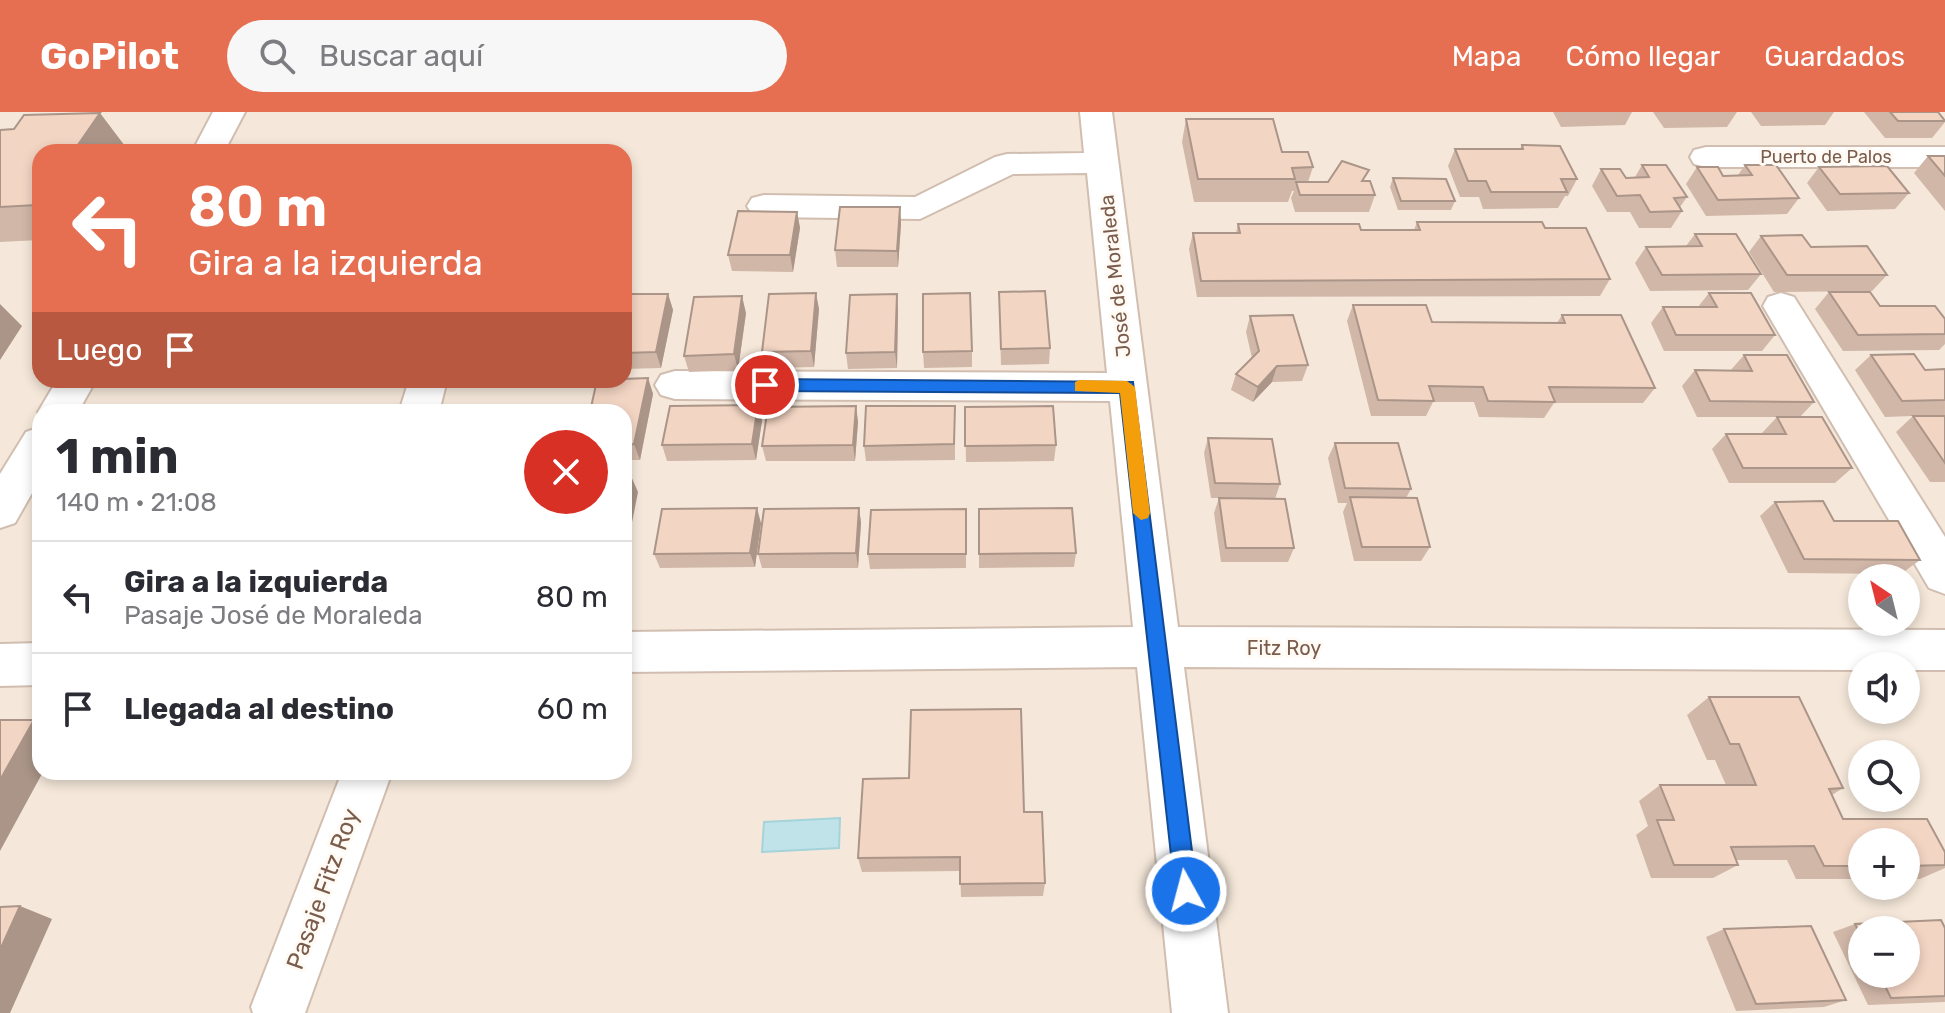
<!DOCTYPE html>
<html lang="es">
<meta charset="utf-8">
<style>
:root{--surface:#fff;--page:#f7f7f7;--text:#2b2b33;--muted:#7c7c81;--line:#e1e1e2;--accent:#e76f51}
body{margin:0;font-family:Rubik,sans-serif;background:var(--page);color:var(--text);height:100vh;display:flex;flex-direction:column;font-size:30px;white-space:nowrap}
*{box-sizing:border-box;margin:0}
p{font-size:26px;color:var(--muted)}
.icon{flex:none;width:44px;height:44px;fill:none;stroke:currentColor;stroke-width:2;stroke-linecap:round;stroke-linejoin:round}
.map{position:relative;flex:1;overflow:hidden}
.side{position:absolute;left:32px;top:292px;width:600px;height:376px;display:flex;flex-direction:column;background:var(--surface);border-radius:24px;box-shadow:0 4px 12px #0003}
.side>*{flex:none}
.banner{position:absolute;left:32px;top:32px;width:600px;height:244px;border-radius:24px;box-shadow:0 4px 12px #0003;background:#e76f51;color:#fff;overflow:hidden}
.needle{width:52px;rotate:325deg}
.tools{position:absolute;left:1848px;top:452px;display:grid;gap:16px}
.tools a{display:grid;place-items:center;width:72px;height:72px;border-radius:50%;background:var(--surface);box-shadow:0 4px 12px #0003;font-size:40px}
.pin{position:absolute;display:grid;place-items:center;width:68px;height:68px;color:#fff;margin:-34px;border:4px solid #fff;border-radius:50%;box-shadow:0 2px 8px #0007}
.me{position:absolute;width:88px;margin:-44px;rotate:353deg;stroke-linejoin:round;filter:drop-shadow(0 0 6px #0008)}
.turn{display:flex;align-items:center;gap:28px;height:168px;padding:0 24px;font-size:36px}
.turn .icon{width:104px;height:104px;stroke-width:2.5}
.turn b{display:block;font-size:56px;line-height:68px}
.then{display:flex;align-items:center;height:76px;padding:0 24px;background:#0003;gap:16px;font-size:30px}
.round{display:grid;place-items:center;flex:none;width:84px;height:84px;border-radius:42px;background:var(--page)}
.summary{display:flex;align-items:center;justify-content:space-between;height:136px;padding:0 24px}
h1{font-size:48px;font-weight:700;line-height:60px}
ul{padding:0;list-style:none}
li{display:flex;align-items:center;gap:24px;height:112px;padding:0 24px;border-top:2px solid var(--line)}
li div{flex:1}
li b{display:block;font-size:30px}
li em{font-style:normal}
header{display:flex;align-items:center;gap:48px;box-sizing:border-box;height:112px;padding:0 40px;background:var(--accent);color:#fff}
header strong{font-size:38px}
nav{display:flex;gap:44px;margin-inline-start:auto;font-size:28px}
.search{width:560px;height:72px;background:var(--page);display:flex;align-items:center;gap:20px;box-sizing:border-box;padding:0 28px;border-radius:44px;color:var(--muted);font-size:30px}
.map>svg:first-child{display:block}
</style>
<header>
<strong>GoPilot</strong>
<div class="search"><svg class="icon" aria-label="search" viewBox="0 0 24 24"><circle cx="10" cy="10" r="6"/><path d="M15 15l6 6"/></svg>Buscar aquí</div>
<nav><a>Mapa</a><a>Cómo llegar</a><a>Guardados</a></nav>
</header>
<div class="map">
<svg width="1945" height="901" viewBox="0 0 1945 901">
<rect width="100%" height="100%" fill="#fdf6ec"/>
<path fill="#f5e8da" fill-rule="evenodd" d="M0 0H1945V901H0ZM40 40H624V268H40ZM40 300H624V660H40ZM1862 466H1906V510H1862ZM1862 554H1906V598H1862ZM1862 642H1906V686H1862ZM1862 730H1906V774H1862ZM1862 818H1906V862H1862Z"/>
<path fill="#bfe3e8" stroke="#a5d3da" stroke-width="2" d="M840 706 839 736 762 740 764 710Z"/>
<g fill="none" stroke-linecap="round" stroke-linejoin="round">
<defs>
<path id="minor" d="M213 0H245L224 40H192Z
M1080 0H1112L1178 515 1945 518V558H1906V554H1862V558L1184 555 1228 901H1172L1137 555 624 560V520L1133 515 1110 289 675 287 661 283 655 273 661 263 675 259 1107 261 1087 61 1013 62 920 107 764 105 752 102 747 94 752 86 764 83 915 85 995 45 1007 42 1084 41Z
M1706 35H1945V55H1706L1694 52 1690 45 1694 38Z
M1781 181 1794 185 1945 425V482L1929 476 1763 194 1768 185Z
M57 268H96L78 300H40V303L38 300Z
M409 268H447L439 300H399Z
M40 315V367L15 411 0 416V362L26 320Z
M40 531V573L0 574V532Z
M342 660H392L305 901H253L251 895Z"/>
</defs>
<use href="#minor" stroke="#d1beb0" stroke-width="4"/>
<use href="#minor" fill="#fff" fill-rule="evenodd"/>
</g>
<path fill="#d1b7a8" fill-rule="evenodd" d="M1553 0H1632L1625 13 1561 15Z
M1653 0H1737L1727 15 1664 16Z
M1751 0H1834L1825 13 1761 14Z
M1864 0H1938L1945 8V10L1932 26H1885Z
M1186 7 1282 40 1313 55 1308 70 1365 69 1375 83 1369 100H1295L1291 86 1294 79H1292L1288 90H1194L1182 30Z
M0 18 125 34 122 40H40V128L0 130Z
M1522 33 1577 67 1568 84H1565L1558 96 1483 97 1479 85H1460L1448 54 1455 37H1520Z
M1928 44H1945V99L1914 61Z
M1642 53 1687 85 1680 95 1682 99 1671 116H1639L1630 100H1607L1592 74 1601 57 1626 66 1635 65Z
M1745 53 1799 86 1787 102 1706 104 1686 72 1697 55 1723 64 1738 63Z
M1819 55 1909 81 1895 97 1827 99 1807 71Z
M1393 66 1455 89 1451 98H1398L1390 75Z
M900 95 901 112 898 155H837L835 138Z
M797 100 800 116 793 160 732 159 728 143Z
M1417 110 1545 116 1610 167 1600 184 1197 185 1189 137 1193 121H1236L1238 112 1361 118H1414Z
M1695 122 1761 162 1748 178 1650 179 1635 151 1646 135 1686 134Z
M1761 124 1811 135 1887 163 1872 179 1774 180 1749 140Z
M999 180 1050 236 1049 252 1001 253Z
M1829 180 1880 194 1945 207V232L1939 238 1843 239 1815 197Z
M1709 181 1775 223 1762 239H1664L1651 211 1663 195H1698Z
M624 182H668L673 198 661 256 624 257Z
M1353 193 1432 210 1557 211 1562 203 1655 276 1643 291H1554L1544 306 1479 305 1474 290H1433L1426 304H1371L1347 209Z
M819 197 814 255 766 256 762 240Z
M898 198 897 256 848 257 846 241Z
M746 201 738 258 689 260 684 244Z
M1250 204 1308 253 1302 269 1272 270 1253 290 1231 278 1236 262 1252 246 1246 220Z
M972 239V255L924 256 923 240Z
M1744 243 1814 290 1800 305 1852 356 1835 371H1729L1712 337 1726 322H1763L1762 321 1777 305H1782H1697L1682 274 1695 258 1730 259Z
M1871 243 1925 258 1945 257V370H1930L1896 320 1913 304 1885 305 1855 258Z
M648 266 653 282 640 348H624V300Z
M856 294 858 310 855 349H766L762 334Z
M955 294V348L866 349 864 334Z
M965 295 1056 333 1054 349 966 350Z
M762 309 756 348 667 349 662 333Z
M1208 326 1280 372 1275 387 1294 436 1288 450H1221L1214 401 1219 386H1211L1204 341Z
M1335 331 1411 377 1406 386 1430 435 1421 449H1354L1343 400 1347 391H1338L1328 346Z
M1775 390 1834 409 1920 448 1901 462 1788 461 1760 404Z
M859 396 861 411 858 456H762L758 442Z
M966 397V456L870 457 868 442Z
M979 397 1076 441 1074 455 979 456Z
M761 411 755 455 660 456 654 442Z
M1709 585 1843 676 1832 683 1843 707 1945 740V756L1920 767H1906V730H1862V767H1796L1787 748H1736L1738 753 1713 766H1651L1636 723 1648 714 1639 689 1660 673H1726L1715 648H1707L1687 603Z
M1024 700 1045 771 1043 784 961 785 960 759 862 760 858 746Z
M1855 812 1945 816V890L1868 893 1833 820ZM1862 818 1906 862H1862Z
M1724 817 1846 888 1824 895 1736 899 1706 825Z"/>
<path fill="#aa9588" d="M100 1 125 34 122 40H73Z
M900 95 901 112 898 155 897 139Z
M797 100 800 116 793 160 790 143Z
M816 181 819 197 814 255 811 239Z
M668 182 673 198 661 256 656 240Z
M897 182 898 198 897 256 895 240Z
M742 184 746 201 738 258 734 242Z
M0 192 22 214 0 248Z
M1277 254 1272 270 1253 290 1258 275Z
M648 266 653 282 640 348 634 332Z
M758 293 762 309 756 348 752 332Z
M856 294 858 310 855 349 853 333Z
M631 364 638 380 624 451V402Z
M757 396 761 411 755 455 750 441Z
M859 396 861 411 858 456 856 441Z
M34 608 40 612V660H43L0 739V668Z
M20 794 52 807 10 901H0V838Z"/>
<path fill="#f3d5c3" stroke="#aa9588" stroke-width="2" d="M1890 0H1938L1945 9H1898Z
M100 1 73 40H40V89L37 93 0 95V18L14 17 24 3Z
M1186 7H1273L1282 40H1308L1313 55 1292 56 1295 67H1198Z
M1522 33 1560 34 1577 67H1561L1567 80H1491L1486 69H1468L1455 37H1523Z
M1928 44H1945V64Z
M1342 49 1369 58 1362 69H1370L1375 83H1300L1296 70H1328Z
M1642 53H1666L1687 85 1674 86 1682 99 1650 100 1640 83 1617 84 1601 57H1620L1626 66 1649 65Z
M1745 53H1776L1799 86 1718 88 1697 55H1718L1723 64 1752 63Z
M1887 54 1909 81 1840 82 1819 55Z
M1393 66 1446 67 1455 89H1401Z
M840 95H900L897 139 835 138Z
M738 99 797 100 790 143H728Z
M1417 110H1542L1545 116H1586L1610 167 1201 169 1193 121H1240L1238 112H1359L1361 118H1420Z
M1695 122H1736L1761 162 1662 163 1646 135 1702 134Z
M1802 123 1811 135 1867 134 1887 163H1787L1761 124Z
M1045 179 1050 236 1001 237 999 180Z
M1829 180H1870L1880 194H1935L1945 207V222L1858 223Z
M816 181 811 239 762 240 769 182Z
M970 181 972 239 923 240V182Z
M1709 181H1751L1775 223H1676L1663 195H1717Z
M624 182H668L656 240 624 241Z
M897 182 895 240 846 241 850 183Z
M742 184 734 242 684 244 694 185Z
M1353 193H1426L1432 210 1565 211 1562 203H1621L1655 276 1549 275 1555 290 1488 289 1483 275 1429 274 1434 289 1378 288Z
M1293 203 1308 253 1277 254 1258 275 1236 262 1259 239 1250 204Z
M1914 242 1925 258 1945 257V288L1902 289 1871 243Z
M1744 243H1787L1814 290 1710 289 1695 258 1752 259Z
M648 266 634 332 624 333V300H590L597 268Z
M758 293 752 332 662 333 670 294Z
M856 294 853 333 762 334 768 295Z
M866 294H955L954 332 864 334Z
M1053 294 1056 333 965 334V295Z
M1913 304H1945V351Z
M1777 305H1822L1852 356H1743L1726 322H1786Z
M1208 326 1272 327 1280 372 1215 371Z
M1335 331H1398L1411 377 1345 376Z
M631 364 624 402V365Z
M1350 385 1417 386 1430 435H1362Z
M1219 386 1285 387 1294 436H1226Z
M1823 389 1834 409H1898L1920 448 1804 447 1775 390Z
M757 396 750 441 654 442 662 397Z
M859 396 856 441 758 442 764 397Z
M1072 396 1076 441 979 442V397Z
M966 397V442H868L871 398Z
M1709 585H1799L1843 676 1829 677 1843 707H1927L1945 740V753L1906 754V730H1862V754H1824L1814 734 1731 735 1738 753H1674L1657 708H1674L1660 673H1756L1739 632H1730Z
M1021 597 1024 700H1042L1045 771 960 772V745L858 746 863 667 909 666 911 598Z
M0 608H34L0 668Z
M20 794 0 838V795Z
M1941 808 1945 816V884L1891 886 1879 862H1906V818H1862V826L1855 812Z
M1811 814 1846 888 1756 892 1724 817Z"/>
<path fill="#1a73e8" stroke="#114b97" stroke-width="2" d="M765 267 1133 270 1197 779 1194 787 1186 790 1178 787 1175 779 1120 281 765 279 757 273Z"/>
<path fill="#f59e0b" d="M1080 268 1127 269 1135 275 1150 401 1148 406 1141 408 1133 401 1120 281 1075 279V270Z"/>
<g text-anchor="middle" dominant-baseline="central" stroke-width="6" stroke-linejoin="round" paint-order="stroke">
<g font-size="18" fill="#7a5c4d" stroke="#fffaf3">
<text x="1826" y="45">Puerto de Palos</text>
</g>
<g font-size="20" fill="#7a5c4d" stroke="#fffaf3">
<text transform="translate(1115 164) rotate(-96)">José de Moraleda</text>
<text x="1284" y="536">Fitz Roy</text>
</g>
<g font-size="24" fill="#7a5c4d" stroke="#fffaf3">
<text transform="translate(323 777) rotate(-70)">Pasaje Fitz Roy</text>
</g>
</g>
</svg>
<div class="tools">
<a><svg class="needle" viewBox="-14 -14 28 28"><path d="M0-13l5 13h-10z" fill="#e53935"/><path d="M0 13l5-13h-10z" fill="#7c7c81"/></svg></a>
<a><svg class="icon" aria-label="sound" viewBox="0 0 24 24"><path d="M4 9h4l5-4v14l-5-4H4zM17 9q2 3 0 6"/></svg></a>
<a><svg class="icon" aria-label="search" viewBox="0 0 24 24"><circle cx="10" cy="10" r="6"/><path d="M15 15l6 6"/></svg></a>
<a>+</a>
<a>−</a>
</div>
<div class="pin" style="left:765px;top:273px;background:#d93025"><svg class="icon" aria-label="arrive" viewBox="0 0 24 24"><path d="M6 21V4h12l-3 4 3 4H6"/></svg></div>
<svg class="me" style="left:1186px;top:779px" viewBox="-20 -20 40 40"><circle r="17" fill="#1a73e8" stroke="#fff" stroke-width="3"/><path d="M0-11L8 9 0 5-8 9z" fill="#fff"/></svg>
<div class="banner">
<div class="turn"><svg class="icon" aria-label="left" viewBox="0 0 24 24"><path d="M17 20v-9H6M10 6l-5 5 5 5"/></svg><div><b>80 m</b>Gira a la izquierda</div></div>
<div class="then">Luego<svg class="icon" aria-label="arrive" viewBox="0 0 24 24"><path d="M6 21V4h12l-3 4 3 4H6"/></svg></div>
</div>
<section class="side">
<div class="summary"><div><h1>1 min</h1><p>140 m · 21:08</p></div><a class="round" style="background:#d93025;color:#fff"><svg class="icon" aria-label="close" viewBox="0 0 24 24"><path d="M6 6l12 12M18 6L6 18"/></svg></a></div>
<ul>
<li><svg class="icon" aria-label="left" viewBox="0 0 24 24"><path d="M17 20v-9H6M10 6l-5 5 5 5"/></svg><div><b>Gira a la izquierda</b><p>Pasaje José de Moraleda</p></div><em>80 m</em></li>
<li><svg class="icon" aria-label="arrive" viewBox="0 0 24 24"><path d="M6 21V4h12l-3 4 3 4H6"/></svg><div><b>Llegada al destino</b></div><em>60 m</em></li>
</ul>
</section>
</div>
